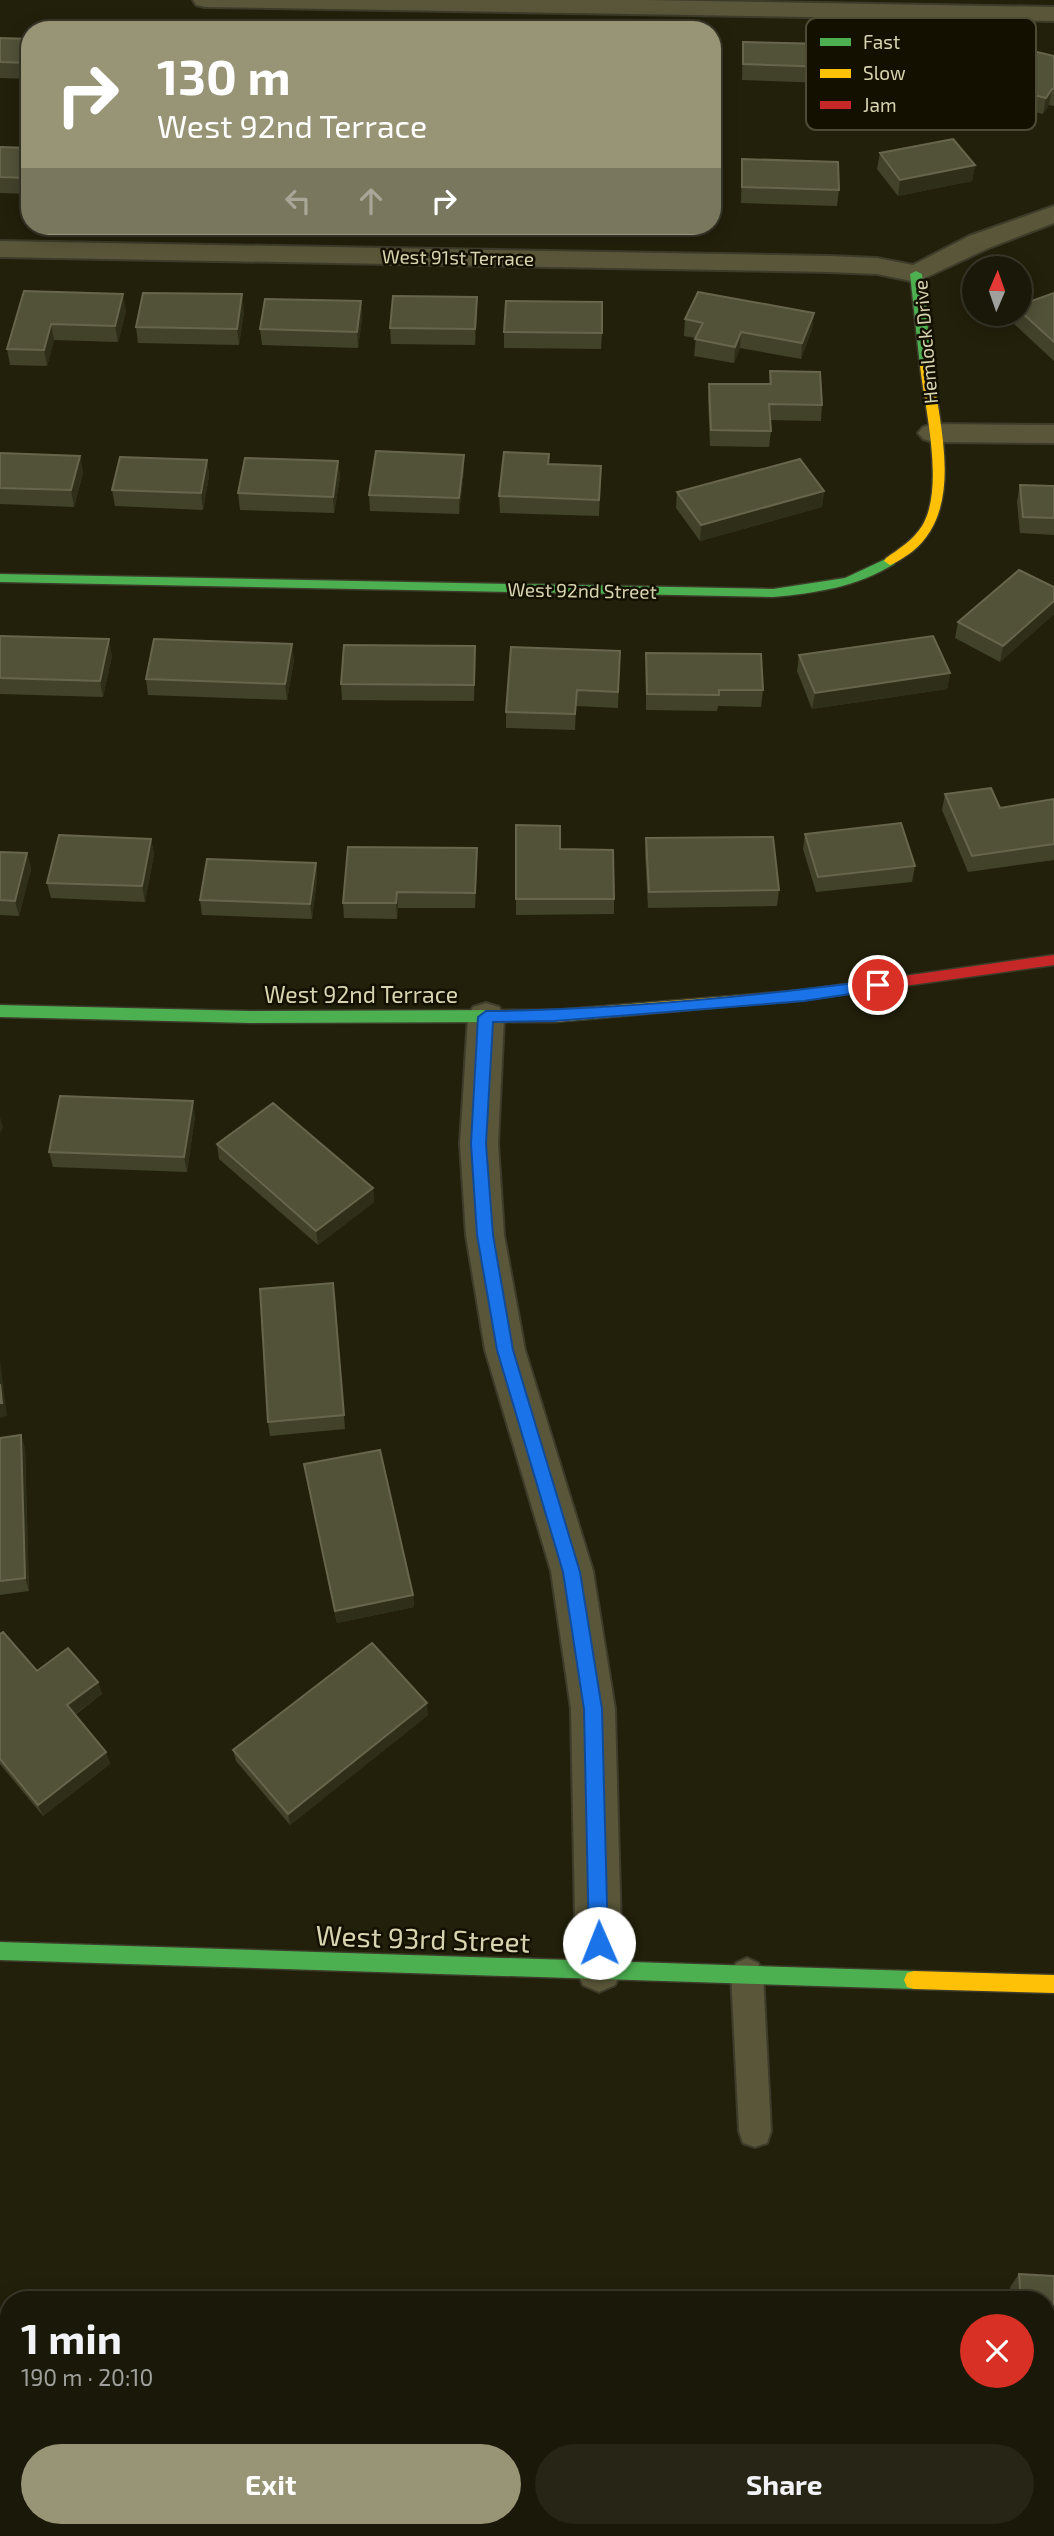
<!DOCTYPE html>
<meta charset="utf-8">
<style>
:root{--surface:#1a1808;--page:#272516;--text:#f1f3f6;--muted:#9fa09c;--line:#383729;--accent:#989576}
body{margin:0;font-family:"Exo 2",sans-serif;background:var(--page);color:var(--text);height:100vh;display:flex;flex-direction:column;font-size:26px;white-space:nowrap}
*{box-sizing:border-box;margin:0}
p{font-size:23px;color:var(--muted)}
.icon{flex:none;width:38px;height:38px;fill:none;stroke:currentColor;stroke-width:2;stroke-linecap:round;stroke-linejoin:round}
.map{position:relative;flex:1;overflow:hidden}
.drawer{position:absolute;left:0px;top:2291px;width:1055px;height:247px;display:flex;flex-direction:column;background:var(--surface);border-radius:28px 28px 0 0;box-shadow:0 4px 18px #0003,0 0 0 2px var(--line)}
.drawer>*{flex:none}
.top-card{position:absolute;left:21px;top:21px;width:700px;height:214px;border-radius:28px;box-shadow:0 4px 18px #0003,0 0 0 2px var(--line);background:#989576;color:#fff;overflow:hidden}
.needle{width:46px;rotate:2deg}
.buttons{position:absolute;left:962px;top:256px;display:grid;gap:14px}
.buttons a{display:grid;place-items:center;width:70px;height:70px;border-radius:50%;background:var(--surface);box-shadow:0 4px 18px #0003,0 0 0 2px var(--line);font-size:35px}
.pin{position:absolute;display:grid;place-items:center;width:60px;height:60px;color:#fff;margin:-30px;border:4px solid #fff;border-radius:50%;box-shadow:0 2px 7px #0007}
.me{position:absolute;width:77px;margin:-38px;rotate:359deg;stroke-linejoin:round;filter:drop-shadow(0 0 5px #0008)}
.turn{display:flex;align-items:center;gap:24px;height:147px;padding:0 21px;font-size:32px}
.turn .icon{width:91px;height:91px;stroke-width:2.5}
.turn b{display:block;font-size:49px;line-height:60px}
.lanes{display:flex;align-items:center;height:66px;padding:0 21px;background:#0003;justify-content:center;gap:35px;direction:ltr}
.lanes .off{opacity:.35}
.round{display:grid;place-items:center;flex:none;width:74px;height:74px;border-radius:37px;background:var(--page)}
.overview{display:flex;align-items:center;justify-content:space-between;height:119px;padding:0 21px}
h1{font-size:42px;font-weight:700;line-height:52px}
.primary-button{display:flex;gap:14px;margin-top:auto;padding:14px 21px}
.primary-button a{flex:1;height:80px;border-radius:42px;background:var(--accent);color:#fff;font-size:28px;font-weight:700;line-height:80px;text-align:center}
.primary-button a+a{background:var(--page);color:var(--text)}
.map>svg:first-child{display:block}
</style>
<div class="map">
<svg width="1054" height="2536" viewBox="0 0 1054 2536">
<rect width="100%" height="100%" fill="#22200a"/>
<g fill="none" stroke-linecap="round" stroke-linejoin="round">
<defs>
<path id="lane" d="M747 1958 758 1963 763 1974 771 2131 767 2143 755 2147 743 2143 739 2131 731 1974 736 1963Z"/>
<path id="street" d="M193 0H646L1054 7V21L205 7 196 5Z
M1054 206V223L989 248 916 282 877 274 829 272 0 257V241L829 256 877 258 913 265 969 236Z
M933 424 1054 425V443L933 442 923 439 918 433 923 427Z
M486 1003 499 1007 504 1017 498 1144 504 1235 525 1350 593 1571 615 1709 622 1969 615 1985 599 1992 583 1985 576 1969 571 1709 551 1571 485 1350 466 1235 460 1144 468 1017 473 1007Z"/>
<path id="fast" d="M916 271 922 274 932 366 926 369 920 366 910 274Z
M890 557 896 561 894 564C857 587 816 593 773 597L0 582V574L773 589 845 578Z
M0 1005 250 1011 514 1010 521 1016 514 1022 250 1023 0 1017Z
M0 1942 914 1971 921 1973 924 1980 921 1987 914 1989 0 1960Z"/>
<path id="slow" d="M926 363 932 366C939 424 965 508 913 551 906 556 898 562 890 565L884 561 886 558C899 549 913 540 922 526 945 488 925 409 920 366Z
M757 994 764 999 757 1004 555 1022H514L507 1016 514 1010H555Z
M914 1971 1054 1975V1993L914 1989 907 1987 904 1980 907 1973Z"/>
<path id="jam" d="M1054 955V965L804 1000 757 1004 750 999 757 994 804 990Z"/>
</defs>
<use href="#lane" stroke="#3d3b2a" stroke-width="4"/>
<use href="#street" stroke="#3d3b2a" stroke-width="4"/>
<use href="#fast" stroke="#3d3b2a" stroke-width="3"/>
<use href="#slow" stroke="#3d3b2a" stroke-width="3"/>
<use href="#jam" stroke="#3d3b2a" stroke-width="3"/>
<use href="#lane" fill="#595639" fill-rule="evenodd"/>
<use href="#street" fill="#595639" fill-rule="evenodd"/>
<use href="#fast" fill="#4caf50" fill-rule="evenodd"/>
<use href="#slow" fill="#ffc107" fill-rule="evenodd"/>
<use href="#jam" fill="#c62828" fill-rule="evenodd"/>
</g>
<path fill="#42422b" d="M0 38 30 39V79L0 78Z
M712 42 722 64 720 80H712Z
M743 42 828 67 826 83 742 80Z
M846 46 962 80 959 96 918 95 917 103 883 102 882 95 846 94 844 62Z
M1054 56V106L1049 105 1043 114 979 98 982 82Z
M0 147 30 148V194L0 193Z
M880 153 975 165 972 181 898 196 877 169Z
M742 159 839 190 837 206 741 203Z
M712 162 716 192 715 208H712Z
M24 291 126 311 118 342 54 340 47 366 10 365 7 349Z
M1054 293V361L1012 322 1014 313H1020V305Z
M361 301 362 318 358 348 262 345 260 329Z
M244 311 239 345 138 343 136 327Z
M814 313 812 329 801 359 740 348 734 363 694 356 696 338 684 336 685 319Z
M477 314 475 345 391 344 390 328Z
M504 332 602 333 601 349 504 348Z
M770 371 822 405 821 421 770 420 771 431 769 447 710 446 708 400 709 384H769Z
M0 453 80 456 83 473 74 507 0 504Z
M549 454V464L601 466 599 516 500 513 499 496Z
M207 460 209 476 203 510 115 506 112 490Z
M338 461 340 477 334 513 240 510 238 493Z
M464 471 459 514 370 511 369 495Z
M1020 485 1054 486V535L1020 533 1017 502Z
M824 491 822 507 700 541 676 508 677 492Z
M1054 587V614L1000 662 955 638 958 622Z
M0 636 112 656 103 697 0 694Z
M620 651 618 708 576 706 575 730 506 728V712Z
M646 653 763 690 761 707 718 706 717 711 646 710Z
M799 655 950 673 947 689 812 709 797 671Z
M294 660 287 700 148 695 146 679Z
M475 662 474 701 342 700 341 684Z
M945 794 1000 808 1054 799V860L968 872 942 810Z
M516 825 560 849 614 899V914L516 915Z
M805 834 915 866 912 882 816 892 803 849Z
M646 838 779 890 777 906 648 908 645 854Z
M151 839 154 854 145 902 51 898 47 883Z
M477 848V864L475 908H398L397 919 344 918 343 903Z
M0 852 27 853 31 869 19 916 0 915Z
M316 863 317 879 312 919 202 915 200 900Z
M195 1116 187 1172 53 1167 49 1152Z
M217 1144 373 1188 374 1202 318 1245 219 1159Z
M335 1297 345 1429 270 1436 268 1422Z
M0 1438 25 1448 29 1591 0 1595Z
M304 1464 413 1595 414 1607 337 1623Z
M0 1634 37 1671 98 1682 102 1694 75 1715 106 1752 110 1764 43 1816 0 1764Z
M428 1715 290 1825 236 1761 233 1750Z
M1019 2274 1054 2276V2536H1014L1013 2529H1046V2300H1011L1010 2287Z"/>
<path fill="#2f2e18" d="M1052 89 1049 105 1043 114 1046 98Z
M975 165 972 181 898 196 900 180Z
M123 294 126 311 118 342 115 326Z
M242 294 244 311 239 345 237 329Z
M477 297V314L475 345V329Z
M361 301 362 318 358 348 357 332Z
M814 313 812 329 801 359 802 343Z
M51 324 54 340 47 366 44 350Z
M741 332 740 348 734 363 735 347Z
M464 455V471L459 514V498Z
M80 456 83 473 74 507 71 490Z
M207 460 209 476 203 510 201 493Z
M338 461 340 477 334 513 333 497Z
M824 491 822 507 700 541 701 525Z
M1054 601V614L1000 662 1003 646Z
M109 639 112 656 103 697 100 681Z
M292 644 294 660 287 700 285 684Z
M950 673 947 689 812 709 815 693Z
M151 839 154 854 145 902 142 886Z
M477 848V864L475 908V893Z
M27 853 31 869 19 916 15 901Z
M316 863 317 879 312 919 310 904Z
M397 892 398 908 397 919 396 903Z
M193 1101 195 1116 187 1172 184 1157Z
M0 1117 3 1128 0 1133Z
M373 1188 374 1202 318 1245 316 1231Z
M0 1360 7 1416 0 1418Z
M21 1435 25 1448 29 1591 25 1578Z
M413 1595 414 1607 337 1623 335 1611Z
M98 1682 102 1694 71 1717 67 1705Z
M427 1703 428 1715 290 1825 288 1814Z
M106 1752 110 1764 43 1816 38 1805Z"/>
<path fill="#525239" stroke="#67664c" stroke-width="2" d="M0 38 30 39V63L0 62Z
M712 42H720L722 64H712Z
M743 42 827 44 828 67 743 64Z
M1008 45 1054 56V89H1052L1046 98 982 82Z
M953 139 975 165 900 180 880 153Z
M0 147 30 148V178L0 177Z
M742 159 838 162 839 190 742 187Z
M712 162H715L716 192 712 191Z
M24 291 123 294 115 326 51 324 44 350 7 349Z
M698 292 814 313 802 343 741 332 735 347 695 339 703 323 685 319Z
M143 293 242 294 237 329 136 327Z
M1054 293V342L1020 311V305Z
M393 296 477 297 475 329 390 328Z
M265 299 361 301 357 332 260 329Z
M506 301 602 302V333L504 332Z
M770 371 820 372 822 405 769 404 771 431 711 430 709 384H771Z
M376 451 464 455 459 498 369 495Z
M504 452 549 454 548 464 601 466 599 500 499 496Z
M0 453 80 456 71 490 0 488Z
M120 457 207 460 201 493 112 490Z
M245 458 338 461 333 497 238 493Z
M800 459 824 491 701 525 677 492Z
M1020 485 1054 486V518L1023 517Z
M1019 570 1054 587V601L1003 646 958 622Z
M0 636 109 639 100 681 0 678Z
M933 636 950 673 815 693 799 655Z
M154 639 292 644 285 684 146 679Z
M344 645 475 646 474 685 341 684Z
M511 647 620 651 618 692 577 690 575 714 506 712Z
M646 653 761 654 763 690H719V695L647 694Z
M991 788 1000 808 1054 799V844L972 856 945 794Z
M901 823 915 866 818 877 805 834Z
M516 825 560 826V849L613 850 614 899H516Z
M59 835 151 839 142 886 47 883Z
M773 837 779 890 649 892 646 838Z
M348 847 477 848 475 893 397 892 396 903H343Z
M0 852 27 853 15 901 0 900Z
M207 859 316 863 310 904 200 900Z
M60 1096 193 1101 184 1157 49 1152Z
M273 1103 373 1188 316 1231 217 1144Z
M333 1283 344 1415 268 1422 260 1289Z
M0 1384 2 1403H0Z
M21 1435 25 1578 0 1581V1438Z
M380 1450 413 1595 335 1611 304 1464Z
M3 1632 37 1671 68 1648 98 1682 67 1705 106 1752 38 1805 0 1759V1634Z
M372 1643 427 1703 288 1814 233 1750Z
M1019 2274 1054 2276V2536H1024V2529H1046V2300H1021Z"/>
<path fill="#1a73e8" stroke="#114b97" stroke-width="2" d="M878 980 885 985 883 989 804 1001 555 1021 493 1022 486 1144 493 1235 513 1350 580 1572 602 1709 608 1943 605 1950 599 1953 592 1950 589 1943 584 1709 563 1572 497 1350 477 1235 471 1144 478 1017 486 1011C616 1010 748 997 878 980Z"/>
<g text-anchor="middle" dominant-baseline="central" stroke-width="5" stroke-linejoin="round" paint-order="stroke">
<g font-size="19" fill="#d8d4b0" stroke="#131000">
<text transform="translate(458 257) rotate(1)">West 91st Terrace</text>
<text transform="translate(925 342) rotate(-95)">Hemlock Drive</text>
<text transform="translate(582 590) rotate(1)">West 92nd Street</text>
</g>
<g font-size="23" fill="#d8d4b0" stroke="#131000">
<text x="361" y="994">West 92nd Terrace</text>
</g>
<g font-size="28" fill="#d8d4b0" stroke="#131000">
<text transform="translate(423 1938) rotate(2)">West 93rd Street</text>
</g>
</g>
<rect x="806" y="18" width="230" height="112" rx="10" fill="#131000" stroke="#4e4b35" stroke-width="2"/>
<rect x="820" y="38" width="31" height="8" fill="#4caf50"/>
<rect x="820" y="69" width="31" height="9" fill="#ffc107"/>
<rect x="820" y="101" width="31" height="8" fill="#c62828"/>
<g font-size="19" fill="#d8d4b0">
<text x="863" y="49">Fast</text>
<text x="863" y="80">Slow</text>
<text x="863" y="112">Jam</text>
</g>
</svg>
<div class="buttons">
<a><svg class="needle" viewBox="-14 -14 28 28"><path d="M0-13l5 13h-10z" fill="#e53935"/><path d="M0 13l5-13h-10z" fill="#9fa09c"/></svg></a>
</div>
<div class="pin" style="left:878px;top:985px;background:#d93025"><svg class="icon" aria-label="arrive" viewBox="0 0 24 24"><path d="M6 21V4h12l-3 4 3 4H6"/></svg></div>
<svg class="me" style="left:599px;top:1943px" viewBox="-20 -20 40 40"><circle r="19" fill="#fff"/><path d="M0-13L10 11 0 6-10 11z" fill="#1a73e8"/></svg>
<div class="top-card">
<div class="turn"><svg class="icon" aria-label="right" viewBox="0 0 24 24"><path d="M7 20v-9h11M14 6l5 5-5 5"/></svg><div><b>130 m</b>West 92nd Terrace</div></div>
<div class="lanes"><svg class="icon off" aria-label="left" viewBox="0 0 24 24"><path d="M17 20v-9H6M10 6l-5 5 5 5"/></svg><svg class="icon off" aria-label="ahead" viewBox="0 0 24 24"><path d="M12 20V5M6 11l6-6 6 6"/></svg><svg class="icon" aria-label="right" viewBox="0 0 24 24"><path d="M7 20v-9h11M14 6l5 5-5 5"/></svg></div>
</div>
<section class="drawer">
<div class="overview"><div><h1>1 min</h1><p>190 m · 20:10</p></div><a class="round" style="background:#d93025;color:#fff"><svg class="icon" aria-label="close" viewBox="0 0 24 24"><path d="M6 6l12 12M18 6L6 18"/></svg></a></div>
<div class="primary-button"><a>Exit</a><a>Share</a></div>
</section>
</div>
